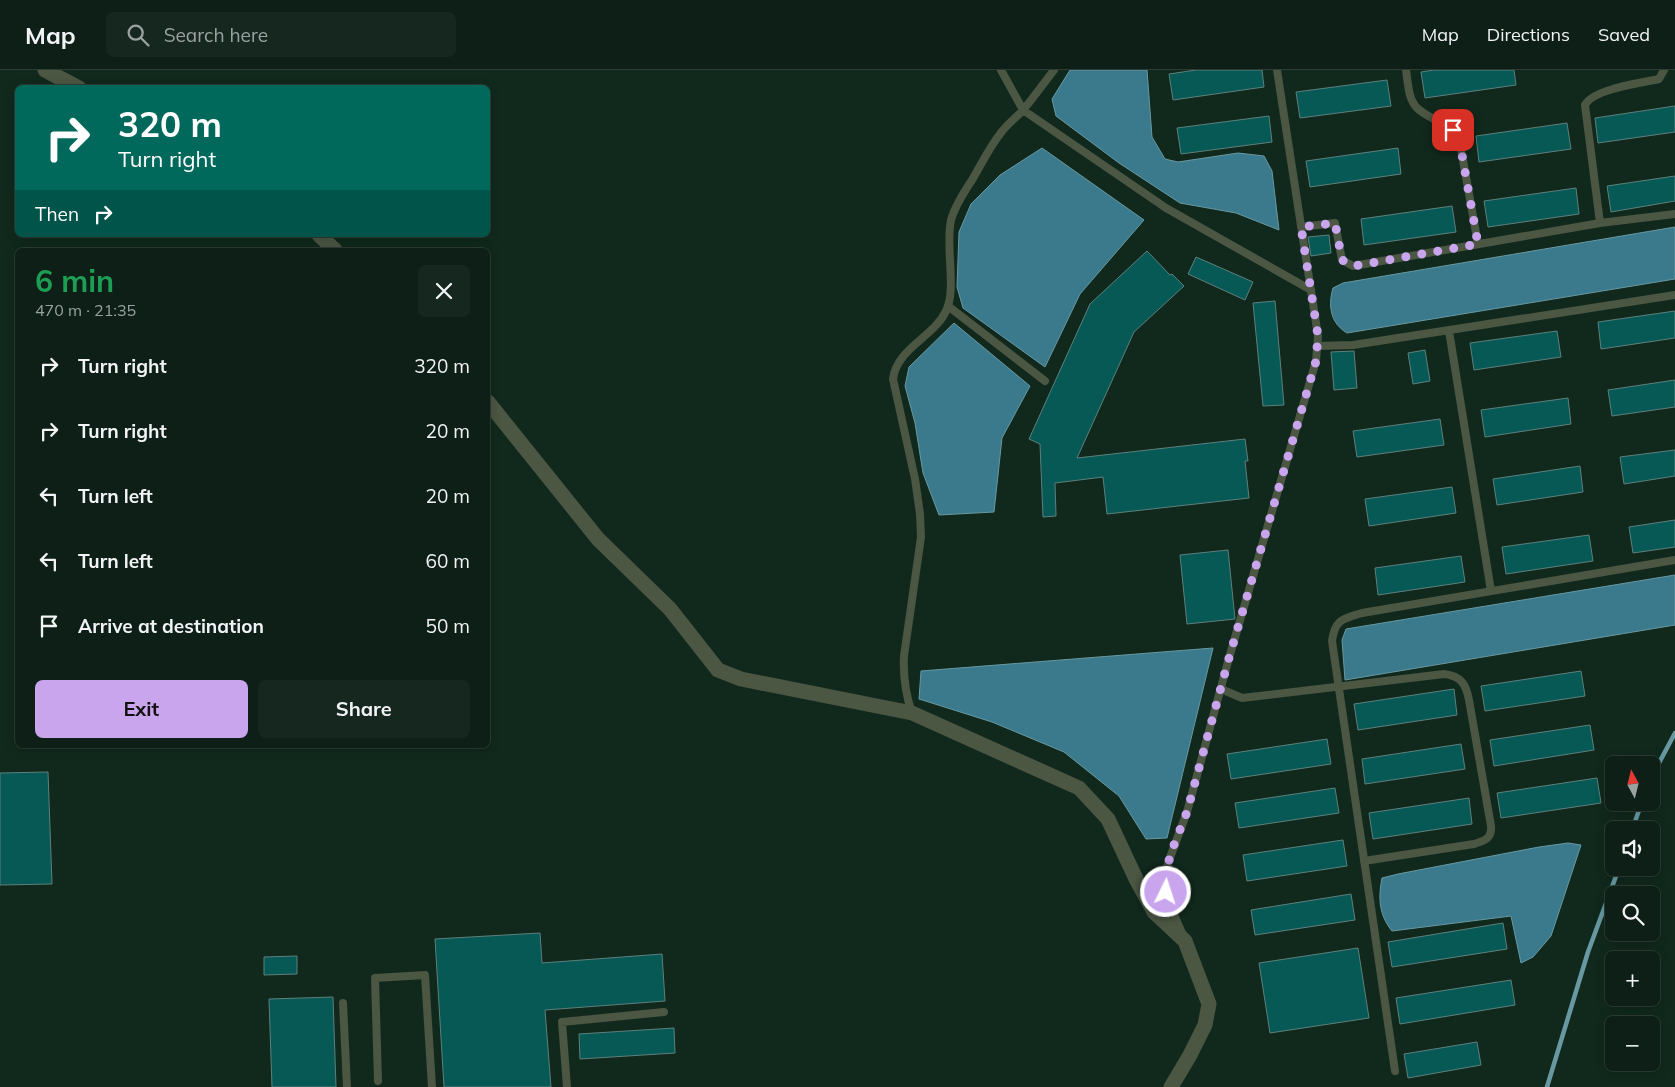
<!DOCTYPE html>
<meta charset="utf-8">
<style>
:root{--surface:#0d1f16;--page:#16271f;--text:#f1f3f6;--muted:#9aa2a1;--line:#2d3d35;--accent:#c9a5ee}
body{margin:0;font-family:Mulish,sans-serif;background:var(--page);color:var(--text);height:100vh;display:flex;flex-direction:column;font-size:19px;white-space:nowrap}
*{box-sizing:border-box;margin:0}
p{font-size:16px;color:var(--muted)}
.icon{flex:none;width:28px;height:28px;fill:none;stroke:currentColor;stroke-width:2;stroke-linecap:round;stroke-linejoin:round}
.map{position:relative;flex:1;overflow:hidden}
.panel{position:absolute;left:15px;top:178px;width:475px;height:500px;display:flex;flex-direction:column;background:var(--surface);border-radius:8px;box-shadow:0 2px 12px #0003,0 0 0 1px var(--line)}
.panel>*{flex:none}
.guide{position:absolute;left:15px;top:15px;width:475px;height:152px;border-radius:8px;box-shadow:0 2px 12px #0003,0 0 0 1px var(--line);background:#00695c;color:#fff;overflow:hidden}
.needle{width:32px;rotate:353deg}
.controls{position:absolute;left:1605px;top:686px;display:grid;gap:10px}
.controls a{display:grid;place-items:center;width:55px;height:55px;border-radius:8px;background:var(--surface);box-shadow:0 2px 12px #0003,0 0 0 1px var(--line);font-size:25px}
.pin{position:absolute;display:grid;place-items:center;width:42px;height:42px;color:#fff;margin:-21px;border-radius:10px;box-shadow:0 2px 8px #0006}
.me{position:absolute;width:55px;margin:-28px;rotate:4deg;stroke-linejoin:round;filter:drop-shadow(0 0 4px #0008)}
.turn{display:flex;align-items:center;gap:18px;height:105px;padding:0 20px;font-size:22px}
.turn .icon{width:65px;height:65px;stroke-width:2.5}
.turn b{display:block;font-size:35px;line-height:42px}
.then{display:flex;align-items:center;height:48px;padding:0 20px;background:#0003;gap:10px;font-size:19px}
.round{display:grid;place-items:center;flex:none;width:52px;height:52px;border-radius:8px;background:var(--page)}
.overview{display:flex;align-items:center;justify-content:space-between;height:85px;padding:0 20px}
h1{font-size:30px;font-weight:700;line-height:38px;color:#1e9e55}
.primary-button{display:flex;gap:10px;margin-top:auto;padding:10px 20px}
.primary-button a{flex:1;height:58px;border-radius:8px;background:var(--accent);color:#111;font-size:20px;font-weight:700;line-height:58px;text-align:center}
.primary-button a+a{background:var(--page);color:var(--text)}
ul{padding:0;list-style:none}
li{display:flex;align-items:center;gap:15px;height:65px;padding:0 20px}
li div{flex:1}
li b{display:block;font-size:19px}
li em{font-style:normal}
header{display:flex;align-items:center;gap:30px;box-sizing:border-box;height:70px;padding:0 25px;background:var(--surface);border-bottom:1px solid var(--line)}
header strong{font-size:24px}
nav{display:flex;gap:28px;margin-inline-start:auto;font-size:18px}
.search{width:350px;height:45px;background:var(--page);display:flex;align-items:center;gap:12px;box-sizing:border-box;padding:0 18px;border-radius:8px;color:var(--muted);font-size:19px}
.map>svg:first-child{display:block}
</style>
<header>
<strong>Map</strong>
<div class="search"><svg class="icon" aria-label="search" viewBox="0 0 24 24"><circle cx="10" cy="10" r="6"/><path d="M15 15l6 6"/></svg>Search here</div>
<nav><a>Map</a><a>Directions</a><a>Saved</a></nav>
</header>
<div class="map">
<svg width="1675" height="1017" viewBox="0 0 1675 1017">
<rect width="100%" height="100%" fill="#11291d"/>
<path fill="#3b7a8c" stroke="#6899a2" d="M1070 0H1147L1152 67 1165 89 1178 92 1238 83 1264 86 1272 101 1279 160 1236 143 1180 133 1119 93 1056 46 1052 29Z
M1042 78 1144 150 1080 224 1045 297 963 238 957 217 959 162 971 134 1000 105Z
M1675 157V209L1347 263C1330 253 1328 235 1333 218L1343 213Z
M954 253 1030 316 1002 368 994 442 939 445 923 403 915 353 905 316 909 297Z
M1675 505V555L1345 610 1342 570 1346 559Z
M1213 578 1167 768 1146 769 1119 726 1064 682 992 652 919 629 921 601Z
M1568 773 1581 775 1551 866 1533 887 1521 893 1511 846 1392 861C1379 845 1378 828 1382 808L1398 804 1539 777Z"/>
<g fill="none" stroke-linecap="round" stroke-linejoin="round">
<path stroke="#6899a2" stroke-width="4.5" d="M1651 708 1675 663
M1632 760 1642 732
M1547 1017 1588 882 1619 798"/>
</g>
<path fill="#065955" stroke="#5e807d" d="M1196 0H1262L1264 17 1173 30 1169 4Z
M1434 0H1514L1516 15 1425 28 1421 2Z
M1387 10 1391 36 1300 48 1296 22Z
M1675 36V62L1598 73 1595 48Z
M1269 46 1272 72 1181 84 1177 58Z
M1567 53 1571 79 1479 92 1476 66Z
M1398 78 1401 104 1310 117 1306 91Z
M1675 106V131L1611 142 1607 116Z
M1576 118 1579 144 1488 157 1484 131Z
M1452 136 1456 162 1364 175 1361 149Z
M1329 165 1331 183 1311 186 1308 167Z
M1147 181 1170 205 1172 204 1184 216 1134 262 1077 388 1245 369 1248 391H1245L1249 428 1107 444 1103 407 1055 413 1056 446 1043 447 1040 374 1029 369 1090 234Z
M1196 187 1253 212 1245 230 1188 204Z
M1275 231 1284 335 1263 336 1253 233Z
M1675 241V268L1601 279 1598 252Z
M1557 261 1561 287 1474 300 1470 273Z
M1425 280 1430 311 1413 314 1408 283Z
M1354 281 1357 318 1334 320 1331 282Z
M1675 310V337L1612 346 1608 320Z
M1568 328 1571 354 1485 367 1481 340Z
M1440 349 1444 375 1357 387 1353 361Z
M1675 380V406L1624 414 1620 387Z
M1580 396 1583 422 1497 435 1493 409Z
M1452 417 1456 443 1369 456 1365 429Z
M1675 450V477L1633 483 1629 457Z
M1589 465 1593 491 1506 504 1502 477Z
M1228 480 1235 549 1187 554 1180 485Z
M1461 486 1465 512 1378 525 1375 498Z
M1581 601 1585 626 1485 641 1481 616Z
M1454 619 1457 645 1358 660 1354 634Z
M1590 655 1594 680 1494 696 1490 670Z
M1327 669 1331 694 1231 709 1227 684Z
M1461 674 1465 699 1365 714 1362 689Z
M48 702 52 814 0 815V703Z
M1597 708 1601 733 1501 748 1497 723Z
M1335 718 1339 743 1239 758 1235 733Z
M1469 728 1472 754 1373 769 1369 743Z
M1343 770 1347 796 1247 811 1243 785Z
M1351 824 1355 850 1255 865 1251 840Z
M1503 853 1507 879 1392 897 1388 872Z
M540 863 542 893 662 884 665 931 545 940 551 1017H444L435 869Z
M1358 878 1369 948 1270 963 1259 893Z
M297 886V904L264 905V887Z
M1511 910 1515 935 1400 954 1396 928Z
M333 927 336 1017H272L269 929Z
M674 958 675 983 580 989 579 964Z
M1477 972 1481 995 1408 1008 1404 984Z"/>
<g fill="none" stroke-linecap="round" stroke-linejoin="round">
<path stroke="#4b5643" stroke-width="8" d="M1001 0 1023 40 1166 138 1311 220
M1406 0C1408 12 1408 29 1417 38 1430 50 1449 53 1459 68L1478 174
M1600 153 1675 144
M1301 157 1335 153 1342 190 1353 196 1600 153 1585 35C1593 19 1641 13 1659 9L1664 0
M948 236 1045 311
M1449 261 1491 521
M1317 276 1353 275 1675 225
M1221 619 1242 628 1444 604C1461 606 1466 614 1469 630L1491 756C1492 769 1484 771 1474 774L1364 791
M912 643C905 623 903 606 904 586L921 467 920 444 915 409 893 309C897 278 934 267 946 241 957 219 945 177 951 150 955 136 964 122 972 110 981 95 989 78 1000 64 1006 55 1016 48 1024 39 1034 27 1044 13 1054 0
M1182 863 1166 826 1165 814 1168 793 1187 742 1229 588 1316 291 1318 266 1277 0
M343 933 347 1017
M1395 1001 1332 571C1335 549 1343 549 1362 543L1675 490
M378 1011 375 908 425 905 432 1017
M567 1017 562 952 664 942"/>
<path stroke="#4b5643" stroke-width="15" d="M45 0 79 18
M319 165 335 180
M488 332 598 469 670 539 718 600 741 609 912 643 1079 718 1108 749 1137 811 1154 842 1185 871 1209 934 1205 955 1190 985 1171 1017"/>
</g>
<g fill="none" stroke-linecap="round" stroke-linejoin="round">
<path stroke="#c9a5ee" stroke-width="9" stroke-dasharray="0 16.2" d="M1166 822 1165 814 1170 785 1187 742 1229 588 1316 291 1318 266 1301 157 1335 153 1342 190 1354 196 1478 174 1459 68 1453 60"/>
</g>
</svg>
<div class="controls">
<a><svg class="needle" viewBox="-14 -14 28 28"><path d="M0-13l5 13h-10z" fill="#e53935"/><path d="M0 13l5-13h-10z" fill="#9aa2a1"/></svg></a>
<a><svg class="icon" aria-label="sound" viewBox="0 0 24 24"><path d="M4 9h4l5-4v14l-5-4H4zM17 9q2 3 0 6"/></svg></a>
<a><svg class="icon" aria-label="search" viewBox="0 0 24 24"><circle cx="10" cy="10" r="6"/><path d="M15 15l6 6"/></svg></a>
<a>+</a>
<a>−</a>
</div>
<div class="pin" style="left:1453px;top:60px;background:#d93025"><svg class="icon" aria-label="arrive" viewBox="0 0 24 24"><path d="M6 21V4h12l-3 4 3 4H6"/></svg></div>
<svg class="me" style="left:1166px;top:822px" viewBox="-20 -20 40 40"><circle r="17" fill="#c9a5ee" stroke="#fff" stroke-width="3"/><path d="M0-11L8 9 0 5-8 9z" fill="#fff"/></svg>
<div class="guide">
<div class="turn"><svg class="icon" aria-label="right" viewBox="0 0 24 24"><path d="M7 20v-9h11M14 6l5 5-5 5"/></svg><div><b>320 m</b>Turn right</div></div>
<div class="then">Then<svg class="icon" aria-label="right" viewBox="0 0 24 24"><path d="M7 20v-9h11M14 6l5 5-5 5"/></svg></div>
</div>
<section class="panel">
<div class="overview"><div><h1>6 min</h1><p>470 m · 21:35</p></div><a class="round"><svg class="icon" aria-label="close" viewBox="0 0 24 24"><path d="M6 6l12 12M18 6L6 18"/></svg></a></div>
<ul>
<li><svg class="icon" aria-label="right" viewBox="0 0 24 24"><path d="M7 20v-9h11M14 6l5 5-5 5"/></svg><div><b>Turn right</b></div><em>320 m</em></li>
<li><svg class="icon" aria-label="right" viewBox="0 0 24 24"><path d="M7 20v-9h11M14 6l5 5-5 5"/></svg><div><b>Turn right</b></div><em>20 m</em></li>
<li><svg class="icon" aria-label="left" viewBox="0 0 24 24"><path d="M17 20v-9H6M10 6l-5 5 5 5"/></svg><div><b>Turn left</b></div><em>20 m</em></li>
<li><svg class="icon" aria-label="left" viewBox="0 0 24 24"><path d="M17 20v-9H6M10 6l-5 5 5 5"/></svg><div><b>Turn left</b></div><em>60 m</em></li>
<li><svg class="icon" aria-label="arrive" viewBox="0 0 24 24"><path d="M6 21V4h12l-3 4 3 4H6"/></svg><div><b>Arrive at destination</b></div><em>50 m</em></li>
</ul>
<div class="primary-button"><a>Exit</a><a>Share</a></div>
</section>
</div>
